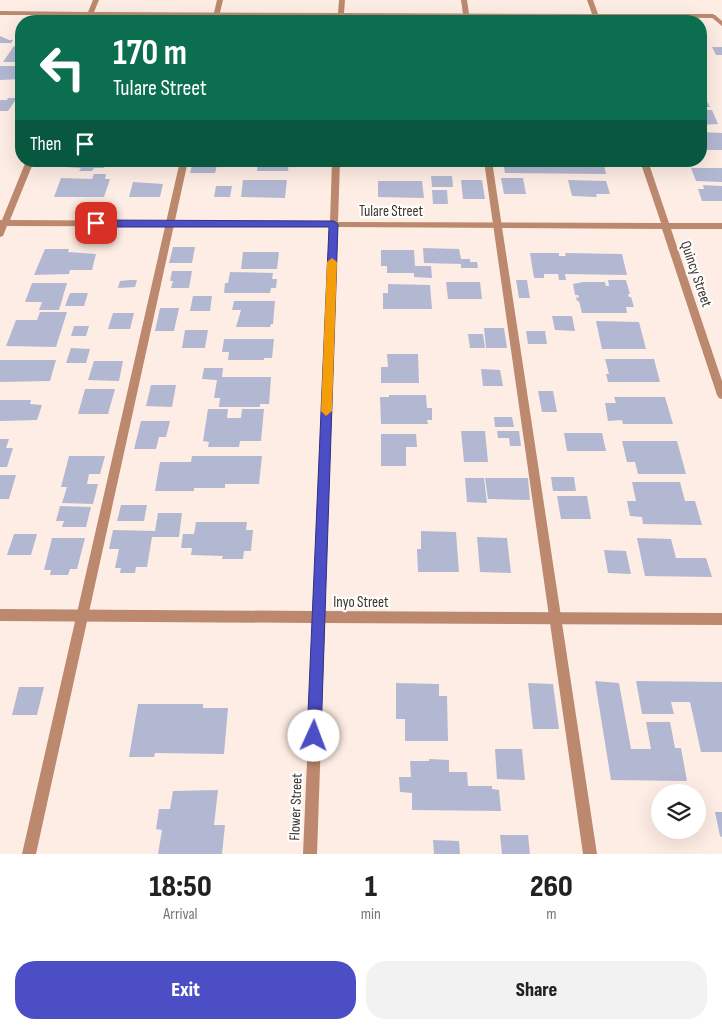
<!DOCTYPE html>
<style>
:root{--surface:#fff;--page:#f2f2f2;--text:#222;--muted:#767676;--accent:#4b4ec4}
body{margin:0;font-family:"Sofia Sans Condensed",sans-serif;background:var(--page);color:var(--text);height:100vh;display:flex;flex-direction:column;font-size:19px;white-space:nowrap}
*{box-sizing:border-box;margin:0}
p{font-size:16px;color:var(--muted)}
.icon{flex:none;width:28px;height:28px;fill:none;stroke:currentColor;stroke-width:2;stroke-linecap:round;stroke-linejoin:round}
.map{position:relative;height:854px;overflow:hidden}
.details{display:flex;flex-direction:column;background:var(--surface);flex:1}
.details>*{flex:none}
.hud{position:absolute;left:15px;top:15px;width:692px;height:152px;border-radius:20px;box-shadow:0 5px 20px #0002;background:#0b6e4f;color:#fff;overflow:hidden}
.buttons{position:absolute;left:651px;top:784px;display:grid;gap:10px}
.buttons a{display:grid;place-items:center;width:55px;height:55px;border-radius:50%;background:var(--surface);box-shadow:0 5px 20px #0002;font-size:25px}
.pin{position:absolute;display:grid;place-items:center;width:42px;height:42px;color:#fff;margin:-21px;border-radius:10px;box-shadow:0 2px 8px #0006}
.me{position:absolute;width:55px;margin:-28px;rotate:2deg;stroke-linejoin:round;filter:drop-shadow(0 0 4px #0008)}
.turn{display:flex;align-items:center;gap:18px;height:105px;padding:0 15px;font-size:22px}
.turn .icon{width:65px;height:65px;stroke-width:2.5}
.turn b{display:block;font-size:35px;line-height:42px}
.then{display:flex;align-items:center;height:48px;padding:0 15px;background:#0003;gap:10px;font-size:19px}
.eta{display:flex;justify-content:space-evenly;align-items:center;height:85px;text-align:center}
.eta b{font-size:30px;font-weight:800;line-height:35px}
.action{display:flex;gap:10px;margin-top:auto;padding:10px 15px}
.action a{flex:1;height:58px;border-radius:20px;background:var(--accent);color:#fff;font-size:20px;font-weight:800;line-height:58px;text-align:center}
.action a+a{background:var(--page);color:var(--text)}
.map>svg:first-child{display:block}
</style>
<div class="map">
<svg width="722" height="854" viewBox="0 0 722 854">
<rect width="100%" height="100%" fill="#feede4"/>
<path fill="#b3b8d2" d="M0 36 9 40H13L11 43H0Z
M14 46H21V62H3Z
M712 47H722V55H716Z
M0 66H21V79L0 80Z
M701 90 710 107H701Z
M8 98H17L8 111H0V100H7Z
M701 110H712L718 124 701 125Z
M701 132 722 133V150H701Z
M68 161H106L104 168H94L92 171H79L81 168 66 167Z
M193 161H218L215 173H190Z
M258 161H289L288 171H257Z
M383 161H426V166H383Z
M503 161H603L606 174 505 173Z
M691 168H722V182L696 181Z
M94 174H106L105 179H110L104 197H54L61 178 92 179Z
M431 176H452L453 187H432Z
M501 178H523L526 194H504Z
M243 180H287L285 198 241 197Z
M461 180H482L485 199H463Z
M568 180 606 181 610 194H596L597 197 572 196Z
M378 181H422L424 198 378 197Z
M133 182 163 184 160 197H129Z
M703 185 722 186V201H702L698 189H704Z
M216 186H232L230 197H214Z
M432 190H447L448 204H433Z
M173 247H195L192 263H169Z
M423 248 459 249 461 259H470V262H477L478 268H461V264L424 263Z
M45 249H69L68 252 96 254 92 270H70L69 274 34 275Z
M381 250H414L415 266H431L432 278 414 277V273H387V266H381Z
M243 252H279L277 269H241Z
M530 253H559V256H566L565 253 622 254 627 275 565 274 566 280H559L558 274H544V278H534Z
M172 271H192L189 288H171L173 281H170Z
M230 272 273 273 272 279H277L276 288H271L270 293H224L225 283H228Z
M130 280H137L135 287 118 288 120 281Z
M516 280H527L530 298H519Z
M608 280H626L630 294H628L629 297H631L634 307H626L627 313H582L579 301H577L576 297 579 298 578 295H575L573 284 583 282H605L606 286H609Z
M446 282H480L482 299H448Z
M32 283H67L59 310H39L42 302H25Z
M388 284 430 285 432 309H383V293H388Z
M70 293H88L84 306H65Z
M193 296H212L210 311H190Z
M234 301H275L273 324H271L270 327H236L241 310H232Z
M160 308H179L174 331H155Z
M40 312H67L56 347 6 346 16 320H37Z
M113 313H134L130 329H108Z
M552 316H572L575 331 555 330Z
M596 321 639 322 646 349H602Z
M74 326H89L86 336H71Z
M484 328H504L507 348H486Z
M185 330H208L205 348H182Z
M526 331H545L547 344H528Z
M468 334H483L485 348H470Z
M224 339H274L272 358H264V360H228L229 352H222Z
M71 348 90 349 86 363H66Z
M387 354H418L419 383H381V367H388Z
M605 359H654L660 382H608L606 374H609Z
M0 360H56L50 381 0 382Z
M94 361H123L119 381 88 380Z
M204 368H223L222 377H271L269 404H260V407H219L220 398H214L217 380 202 379Z
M481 369 500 370 503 386H483Z
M151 385H176L172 407 146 406Z
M85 389H115L108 414H78Z
M538 391H553L557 412H542Z
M389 395H426L427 408H432V420H427L428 424H381L380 397H389Z
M614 397H665L673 424H623L622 420 608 421 605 403H616Z
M0 400H31L30 404 42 405 37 420 0 421Z
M208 409H228L227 418H241L242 409H264L261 441H240L239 447H208L209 442 203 441Z
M494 417H512L514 427H495Z
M141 421H170L166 437H159L156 449H134Z
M461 431H485L488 462H464Z
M497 431H519L521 446H510L509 438H498Z
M564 433H602L606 451H567Z
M381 434H416L417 447H406V466H381Z
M0 439H9L6 448H13L7 467H0Z
M622 441H677L686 474H638L635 462H627Z
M69 456H105L100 474H89L87 484H98L93 504 62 503 67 487H61Z
M192 456H262L259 484H225V488H194V491H155L160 462H191Z
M0 475H16L9 499H0Z
M551 477H574L576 491H553Z
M465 478H484L487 503 467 502Z
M485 478H528L530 500 488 499Z
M632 482H680L685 501H695L702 525 643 524 642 517 630 516 627 501H636Z
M557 496H587L591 519H561Z
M121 505H147L144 521H117Z
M60 506 91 507 86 527H62L64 521H56Z
M158 513H182L179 537H152L147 567H136L135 573H120L121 568H115L119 549H109L113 530 155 531Z
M196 522H247L246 530H253L251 551H244L243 559H222L223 556 191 555 192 548H181L183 534H194Z
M421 531 456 532 459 572H418L417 549H421Z
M14 534H37L31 555H7Z
M477 537 507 538 511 573 480 572Z
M52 538H85L77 569H70L68 575H50L51 570H44Z
M637 538 671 539 676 558H706L712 577 645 576Z
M604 550 626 551 631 574 608 573Z
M595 681 619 683 631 749H651L646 722H670L675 748H681L687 781 611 780Z
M636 681 722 682V752H701L690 702H671L674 714H642Z
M396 683 439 684V696H447L448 741H405V719H396Z
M528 683 553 684 559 729H533Z
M19 687H44L37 715H12Z
M138 704H203V708H228L224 754 155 753 154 757H129Z
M495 749H522L525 780 497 779Z
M429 759 449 760V772H467L468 786H492V789L499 790 501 811 412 810V793L400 792 399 777H411L410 761H429Z
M218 790 214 825H225L222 854H158L162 830 156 829 159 809H170L173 791Z
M715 812H722V837L720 836Z
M500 835H528L530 854H502Z
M433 840 459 841 460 854H434Z"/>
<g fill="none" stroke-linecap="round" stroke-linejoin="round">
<path fill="#bc896e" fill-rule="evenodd" d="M217 0H223L218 21H212Z
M461 0H467L470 21H464Z
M711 15H715L722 21V26L711 17Z
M180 161H188L36 854H22Z
M484 161H492L597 854H583Z"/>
<path fill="#bc896e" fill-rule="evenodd" d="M93 0H99L94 12 338 13 339 0H345L344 13 592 14 587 0H593L598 14H713L716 16 713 18 599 17V21H595L593 17 344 16V21H338V16L93 15 90 21H84L86 15H0V11L88 12Z
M26 161H34L10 220 330 222 332 161H340L338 222 661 223 640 161H648L669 223H722V229H671L722 381V399L719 398 717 395 662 229 338 227 325 611 722 613V625L325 623 317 854H303L313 623 0 621V609L313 611 329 227 7 226 3 236 0 237V220H2Z"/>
</g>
<path fill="#4b4ec4" stroke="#31337f" d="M96 220 334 221 338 224 321 736 319 741 314 743 309 741 307 736 329 227H96L92 223Z"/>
<path fill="#f59e0b" d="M332 258 337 262 332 411 326 416 321 411 327 262Z"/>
<g text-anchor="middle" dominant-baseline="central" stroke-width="4.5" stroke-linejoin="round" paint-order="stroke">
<g font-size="15" fill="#3d322c" stroke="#fefefe">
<text x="391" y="211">Tulare Street</text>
<text transform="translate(696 274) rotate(71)">Quincy Street</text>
<text x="361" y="602">Inyo Street</text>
<text transform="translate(296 807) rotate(-88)">Flower Street</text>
</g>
</g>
</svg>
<div class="buttons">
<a><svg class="icon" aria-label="layers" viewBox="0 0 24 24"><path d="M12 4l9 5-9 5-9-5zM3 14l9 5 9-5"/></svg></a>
</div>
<div class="pin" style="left:96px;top:223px;background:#d93025"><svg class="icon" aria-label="arrive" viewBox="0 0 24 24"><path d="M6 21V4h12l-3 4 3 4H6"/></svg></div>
<svg class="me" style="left:314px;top:736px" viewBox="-20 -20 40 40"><circle r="19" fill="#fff"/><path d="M0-13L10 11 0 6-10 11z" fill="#4b4ec4"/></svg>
<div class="hud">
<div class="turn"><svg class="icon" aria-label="left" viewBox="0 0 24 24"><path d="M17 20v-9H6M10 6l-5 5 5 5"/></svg><div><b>170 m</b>Tulare Street</div></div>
<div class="then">Then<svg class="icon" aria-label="arrive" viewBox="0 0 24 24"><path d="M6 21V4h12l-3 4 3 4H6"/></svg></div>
</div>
</div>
<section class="details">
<div class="eta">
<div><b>18:50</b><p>Arrival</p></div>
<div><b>1</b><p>min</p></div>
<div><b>260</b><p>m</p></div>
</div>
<div class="action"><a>Exit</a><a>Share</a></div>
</section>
